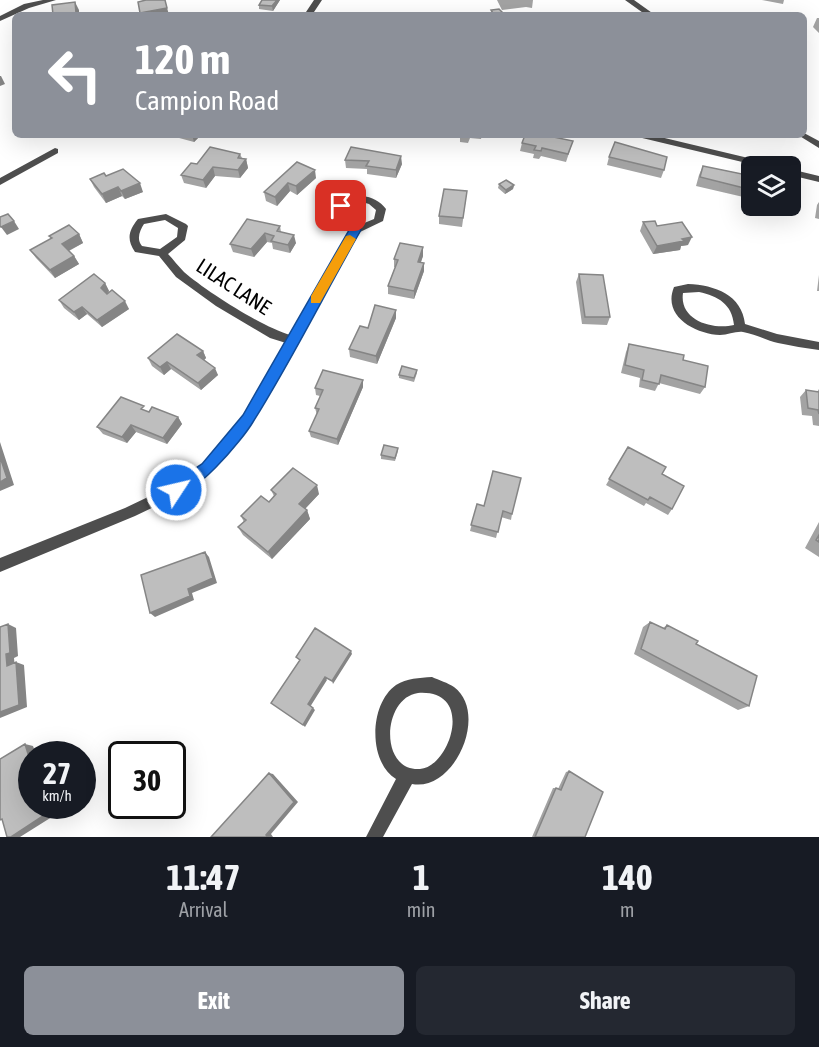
<!DOCTYPE html>
<style>
:root{--surface:#171b24;--page:#242831;--text:#f1f3f6;--muted:#9ea1a6;--accent:#8c9099}
body{margin:0;font-family:"Asap Condensed",sans-serif;background:var(--page);color:var(--text);height:100vh;display:flex;flex-direction:column;font-size:22px;white-space:nowrap}
*{box-sizing:border-box;margin:0}
p{font-size:20px;color:var(--muted)}
.icon{flex:none;width:33px;height:33px;fill:none;stroke:currentColor;stroke-width:2;stroke-linecap:round;stroke-linejoin:round}
.map{position:relative;height:837px;overflow:hidden}
.sheet{display:flex;flex-direction:column;background:var(--surface);flex:1}
.sheet>*{flex:none}
.banner{position:absolute;left:12px;top:12px;width:795px;height:126px;border-radius:9px;box-shadow:0 6px 24px #0002;background:#8c9099;color:#fff;overflow:hidden}
.fabs{position:absolute;left:741px;top:156px;display:grid;gap:12px}
.fabs a{display:grid;place-items:center;width:60px;height:60px;border-radius:9px;background:var(--surface);box-shadow:0 6px 24px #0002;font-size:30px}
.speed{position:absolute;left:18px;top:741px;display:flex;gap:12px;font-size:30px;font-weight:700;text-align:center}
.speed>*{display:grid;place-content:center;width:78px;height:78px;border-radius:50%;background:var(--surface);box-shadow:0 6px 24px #0002;line-height:1}
.speed small{font-size:15px;font-weight:400}
.speed .limit{border:3px solid #111;border-radius:9px;background:#fff;color:#111}
.pin{position:absolute;display:grid;place-items:center;width:51px;height:51px;color:#fff;margin:-26px;border-radius:12px;box-shadow:0 3px 9px #0006}
.me{position:absolute;width:66px;margin:-33px;rotate:55deg;stroke-linejoin:round;filter:drop-shadow(0 0 4px #0008)}
.turn{display:flex;align-items:center;gap:21px;height:126px;padding:0 24px;font-size:27px}
.turn .icon{width:78px;height:78px;stroke-width:2.5}
.turn b{display:block;font-size:42px;line-height:51px}
.eta{display:flex;justify-content:space-evenly;align-items:center;height:102px;text-align:center}
.eta b{font-size:36px;font-weight:700;line-height:42px}
.button{display:flex;gap:12px;margin-top:auto;padding:12px 24px}
.button a{flex:1;height:69px;border-radius:9px;background:var(--accent);color:#fff;font-size:24px;font-weight:700;line-height:69px;text-align:center}
.button a+a{background:var(--page);color:var(--text)}
.map>svg:first-child{display:block}
</style>
<div class="map">
<svg width="819" height="837" viewBox="0 0 819 837">
<rect width="100%" height="100%" fill="#fff"/>
<g fill="none" stroke-linecap="round" stroke-linejoin="round">
<path fill="#4e4e4e" fill-rule="evenodd" d="M43 0H56L29 8 0 21V16L24 4Z
M314 0H322L312 15H304Z
M625 0H634L655 15H646Z
M804 133 819 141V148L798 135H804Z
M637 135H652L769 163 774 166H759L638 137Z
M55 148 58 149V153L0 185V178Z
M790 169 819 176V182L790 175Z
M362 196C372 197 380 201 386 209L383 221 360 232 252 423 211 472 181 494 135 516 0 572V558L125 508 171 486 203 464 244 415 286 343 270 338 216 306 176 277 159 256 135 252C126 239 129 230 138 219L166 214 186 224 188 226 185 240 168 254C173 259 178 266 184 272 206 291 262 327 290 335L351 231 337 217 336 206 348 199ZM362 202 369 204 376 210 374 219 357 226 347 216 346 207ZM165 220 178 228 177 237 160 249 142 246C136 239 140 230 144 224Z
M688 284C715 285 742 295 745 324L777 334 819 342V350C805 348 792 346 778 343 766 340 755 334 743 332 736 331 728 335 720 335 695 334 662 316 674 287ZM699 292C718 296 732 304 734 325 712 330 679 320 683 293Z
M432 677C439 680 448 683 454 687 489 713 455 792 412 784L383 837H366L396 779C368 762 369 704 396 685 407 678 419 678 432 677ZM418 693C476 689 450 767 420 769 379 772 382 698 418 693Z"/>
</g>
<path fill="#a3a3a3" d="M262 0H280L273 11 259 9V5Z
M497 0H533L532 8 526 7 502 10Z
M762 0H784L783 4Z
M817 18H819V33L813 27Z
M168 135H201L194 142Z
M459 135H482L481 139 470 138 468 143 460 142V135Z
M573 141 566 162 541 156 539 159 533 158 534 154 520 151 522 143Z
M351 147 402 164 396 178 367 174V169L346 168 345 160Z
M240 154 242 158 246 159 248 168 240 178 215 176 206 188 184 183 181 175 197 164Z
M609 157 664 170 661 178 607 165Z
M297 162 316 178 297 195 290 191 277 206 266 201 264 192Z
M703 166 752 176V199L696 186 699 175Z
M106 176 143 192 125 199 122 196 106 203 94 187 90 179Z
M499 184 514 185 513 189 505 194 498 188Z
M467 191 462 227 439 224V216Z
M819 202V219L815 218 817 205Z
M756 206H773V210L770 214 756 212Z
M643 222 657 226 688 245 681 246 680 250 653 254 640 231Z
M280 226 281 232 296 243 290 253 273 249 272 243 267 242 254 257 233 252 230 244Z
M79 234 83 243 69 251 74 256 79 264 55 278 36 258 30 250 51 239 49 236Z
M423 247V256L421 262 424 263V271L414 299 388 294V286L395 267H394V259Z
M579 274 610 317 607 325 582 324 576 282Z
M819 275V291H817Z
M105 283 109 291 107 294 129 309 102 327 87 314 79 320 64 308 59 300Z
M396 310V318L377 364 350 357 349 349 368 328Z
M629 344 683 360 705 387 700 394 659 383 655 391 639 387 640 378 621 373 626 352Z
M203 351 206 358 204 360 218 375 201 390 171 369 164 375 152 366 148 358Z
M417 370V373L414 382 399 378V375Z
M363 380V387L338 445 311 437 309 431 317 415 315 408 320 396 316 395 315 388Z
M819 389V426L813 425 812 416 802 415 800 397 806 390 817 392Z
M148 411 178 417 182 424 167 444 136 432 127 443 103 434 97 427Z
M628 447 662 474 672 509 668 515 646 503 644 506 606 485Z
M398 448V451L395 461 381 459V455Z
M271 490 319 494 305 509 307 510 310 519 272 559 243 535 238 527 244 522 241 516 269 502 274 496Z
M477 504 512 514 511 520 501 517 496 538 470 531Z
M819 522V557L805 548Z
M650 622 663 628 667 625 749 706 738 710 634 654 643 627Z
M569 771 585 837H532L553 788H556L558 789 566 772Z"/>
<path fill="#858585" d="M165 0 169 15H141L140 13Z
M277 0H280L273 11 272 6Z
M75 2 79 10V15H69Z
M0 76H1L5 84 0 86Z
M192 135H201L194 142Z
M401 156 402 164 396 178V170Z
M246 159 248 168 240 178 238 170Z
M213 167 215 176 206 188 203 180Z
M315 170 316 178 297 195 296 186Z
M140 183 143 192 125 199 121 191Z
M288 183 290 191 277 206 275 197Z
M514 185 513 189 505 194 506 190Z
M118 187 122 196 106 203 102 194Z
M14 221 19 229 7 235 1 227Z
M265 233 267 242 254 257 251 249Z
M79 234 83 243 66 252 62 244Z
M294 235 296 243 290 253 288 245Z
M692 237 688 245 681 246 680 250 653 254 657 246 682 239Z
M423 247V256L418 270V262Z
M74 256 79 264 55 278 50 270Z
M424 263V271L414 299V291Z
M105 283 109 291 105 296 101 288Z
M125 301 129 309 102 327 97 320Z
M82 307 87 314 79 320 74 312Z
M396 310V318L377 364 376 356Z
M203 351 206 358 201 363 197 355Z
M167 362 171 369 164 375 160 367Z
M215 368 218 375 201 390 198 383Z
M363 380V387L338 445 337 439Z
M178 417 182 424 167 444 163 438Z
M131 425 136 432 127 443 122 437Z
M0 442 14 485 0 491Z
M317 485 319 494 302 512 299 504Z
M307 510 310 519 272 559 268 552Z
M205 552 209 557 217 583 192 593 194 600 155 617 150 613 188 589Z
M8 624 16 628 18 656 14 658 15 669 7 666 6 654Z
M351 651 352 654 333 684 332 681Z
M16 662 24 665 27 707 0 718V712Z
M325 677 327 680 310 707 308 704Z
M313 708 315 710 305 727 303 725Z
M25 744 33 746 36 754H32V767Z
M269 773 273 774 298 802 271 834 273 837H268L266 835Z
M43 806H52L55 815 20 837H11Z"/>
<path fill="#bebebe" stroke="#858585" stroke-width="1.5" d="M146 0H165L167 8 140 13 138 2Z
M262 0H277L272 6 259 5Z
M75 2 76 13 69 14V15H53L52 5Z
M499 9 503 13 494 15 491 10Z
M397 13 418 15H396Z
M620 14 621 15H590Z
M525 135H544L573 141 568 154 542 148 541 151 534 150 536 146 522 143Z
M615 142 667 157 664 170 609 157Z
M210 147 240 154 238 158 246 159 238 170 213 167 203 180 181 175 191 163 197 164Z
M351 147 401 156 396 170 366 166 369 161 345 160Z
M297 162 315 170 296 186 288 183 275 197 264 192Z
M703 166 752 176V190L700 177Z
M123 169 140 183 121 191 118 187 102 194 90 179 104 173 106 176Z
M506 180 514 185 506 190 499 184Z
M444 189 467 191 463 218 439 216Z
M758 206H773V210L758 207Z
M8 214 14 221 1 227 0 226V217Z
M247 219 280 226 277 231 294 235 288 245 271 241 274 236 265 233 251 249 230 244Z
M655 221 657 226 682 222 692 237 682 239 684 241 657 246 643 222Z
M69 225 79 234 62 244 74 256 50 270 30 250 52 238 49 236Z
M400 243 423 247 418 262 424 263 414 291 388 286 398 260 394 259Z
M94 274 105 283 101 288 107 294 112 290 125 301 97 320 82 307 74 312 59 300Z
M579 274 603 275 610 317H585Z
M375 305 396 310 376 356 349 349 360 326 368 328Z
M177 334 203 351 197 355 215 368 198 383 167 362 160 367 148 358Z
M629 344 684 355 683 360 708 366 705 387 661 375 659 384 642 380 644 370 625 365Z
M402 366 417 370 414 378 399 375Z
M323 370 363 380 337 439 309 431 319 409 315 408 323 390 315 388Z
M806 390 819 392V414L818 410 808 408Z
M121 397 144 406 141 409 149 412 152 407 178 417 163 438 131 425 122 437 97 427Z
M384 445 398 448 395 458 381 455Z
M628 447 666 467 662 474 684 486 672 509 650 497 648 500 609 479Z
M0 457 7 478 0 482Z
M293 468 317 485 299 504 307 510 268 552 238 527 246 520 241 516 261 496 269 502 276 494 271 490Z
M493 471 521 478 512 514 503 511 498 532 471 525 477 504 484 506Z
M819 535V542L816 540Z
M205 552 213 578 188 589 190 596 150 613 141 575Z
M650 622 665 629 667 625 698 641 696 644 757 676 749 706 641 649Z
M8 624 10 653 6 654 7 666 16 662 19 705 0 712V627Z
M315 628 351 651 332 681 325 677 308 704 313 708 303 725 271 703 300 660 296 657Z
M25 744 32 767V806H43L46 814 11 837H7L2 819 0 820V759Z
M569 771 603 792 585 837H535L556 788 561 790Z
M269 773 294 802 266 835 268 837H211Z"/>
<path fill="#1a73e8" stroke="#114b97" stroke-width="1.5" d="M341 202 347 206V216L361 230C325 293 292 360 253 422 243 439 191 502 170 495L168 490 170 485 202 464 243 415 349 230 336 217V206Z"/>
<path fill="#f59e0b" d="M350 235 356 239 320 303H311V296L346 236Z"/>
<g text-anchor="middle" dominant-baseline="central" stroke-width="5" stroke-linejoin="round" paint-order="stroke">
<g font-size="21" fill="#000" stroke="#fff">
<text transform="translate(234 286) rotate(33)">LILAC LANE</text>
</g>
</g>
</svg>
<div class="fabs">
<a><svg class="icon" aria-label="layers" viewBox="0 0 24 24"><path d="M12 4l9 5-9 5-9-5zM3 14l9 5 9-5"/></svg></a>
</div>
<div class="speed"><div>27<small>km/h</small></div><div class="limit">30</div></div>
<div class="pin" style="left:341px;top:206px;background:#d93025"><svg class="icon" aria-label="arrive" viewBox="0 0 24 24"><path d="M6 21V4h12l-3 4 3 4H6"/></svg></div>
<svg class="me" style="left:176px;top:490px" viewBox="-20 -20 40 40"><circle r="17" fill="#1a73e8" stroke="#fff" stroke-width="3"/><path d="M0-11L8 9 0 5-8 9z" fill="#fff"/></svg>
<div class="banner">
<div class="turn"><svg class="icon" aria-label="left" viewBox="0 0 24 24"><path d="M17 20v-9H6M10 6l-5 5 5 5"/></svg><div><b>120 m</b>Campion Road</div></div>
</div>
</div>
<section class="sheet">
<div class="eta">
<div><b>11:47</b><p>Arrival</p></div>
<div><b>1</b><p>min</p></div>
<div><b>140</b><p>m</p></div>
</div>
<div class="button"><a>Exit</a><a>Share</a></div>
</section>
